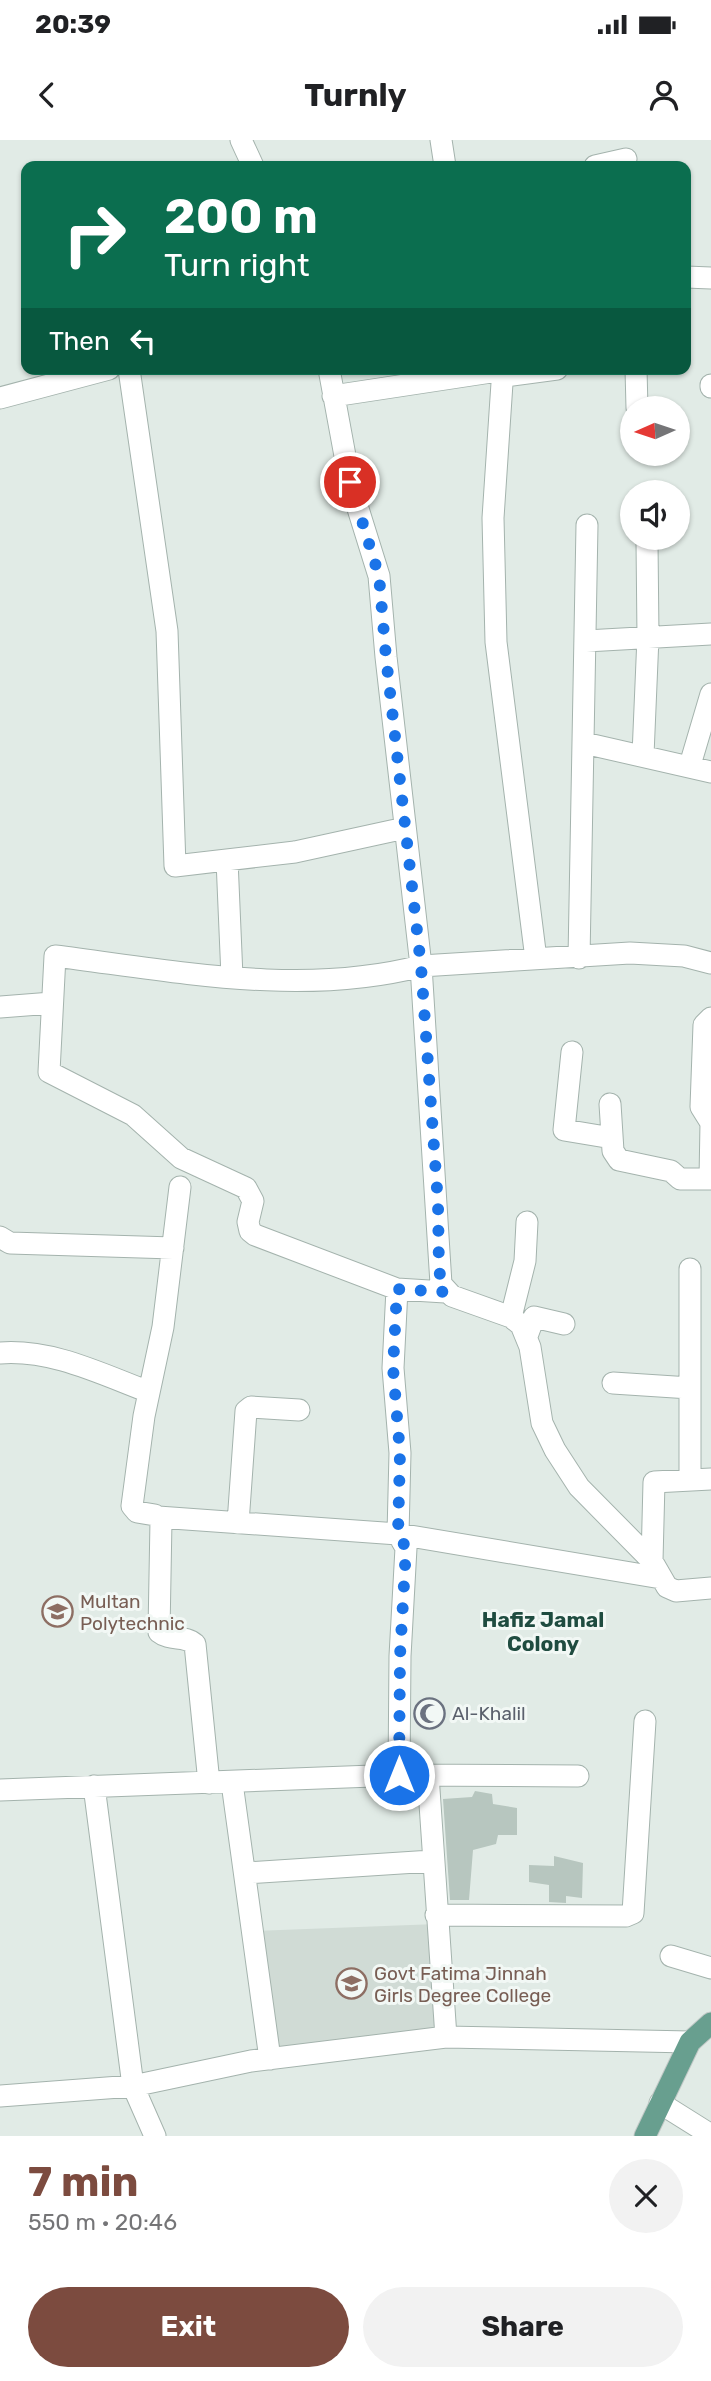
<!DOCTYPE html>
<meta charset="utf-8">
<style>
:root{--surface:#fff;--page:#f2f2f2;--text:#202124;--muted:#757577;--accent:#7c4b3f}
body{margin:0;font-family:Rubik,sans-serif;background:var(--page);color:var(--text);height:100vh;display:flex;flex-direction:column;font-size:26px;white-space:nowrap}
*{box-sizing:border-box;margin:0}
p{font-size:23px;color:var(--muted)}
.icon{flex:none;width:38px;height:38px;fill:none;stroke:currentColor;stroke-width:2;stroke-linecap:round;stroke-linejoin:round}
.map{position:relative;height:1996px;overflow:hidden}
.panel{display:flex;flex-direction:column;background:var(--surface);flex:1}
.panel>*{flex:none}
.hud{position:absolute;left:21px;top:21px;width:670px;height:214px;border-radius:14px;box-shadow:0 2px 5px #0004;background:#0b6e4f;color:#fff;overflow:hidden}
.needle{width:46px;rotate:267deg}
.controls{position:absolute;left:620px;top:256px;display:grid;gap:14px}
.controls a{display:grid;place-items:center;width:70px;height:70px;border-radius:50%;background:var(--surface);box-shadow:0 2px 5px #0004;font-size:35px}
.pin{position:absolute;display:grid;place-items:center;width:60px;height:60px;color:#fff;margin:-30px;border:4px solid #fff;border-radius:50%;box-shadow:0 2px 7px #0007}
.me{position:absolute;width:77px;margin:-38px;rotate:0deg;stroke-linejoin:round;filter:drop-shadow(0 0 5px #0008)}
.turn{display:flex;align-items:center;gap:24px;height:147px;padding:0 28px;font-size:32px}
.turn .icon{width:91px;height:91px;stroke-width:2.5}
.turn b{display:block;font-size:49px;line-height:60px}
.then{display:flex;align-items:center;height:66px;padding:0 28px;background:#0003;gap:14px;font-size:26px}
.round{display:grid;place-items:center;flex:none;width:74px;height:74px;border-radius:37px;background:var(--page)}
.headline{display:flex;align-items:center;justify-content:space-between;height:119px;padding:0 28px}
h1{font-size:42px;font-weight:700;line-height:52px;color:var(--accent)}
.cta{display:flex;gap:14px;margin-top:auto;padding:14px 28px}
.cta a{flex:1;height:80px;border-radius:42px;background:var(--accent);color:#fff;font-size:28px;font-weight:700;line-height:80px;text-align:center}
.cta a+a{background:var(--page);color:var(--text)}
.status{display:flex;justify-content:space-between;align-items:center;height:49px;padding:0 35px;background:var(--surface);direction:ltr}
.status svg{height:19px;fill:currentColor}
header{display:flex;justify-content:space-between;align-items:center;height:91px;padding:0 28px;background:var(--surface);font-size:32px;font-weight:700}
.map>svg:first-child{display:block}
</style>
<div class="status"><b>20:39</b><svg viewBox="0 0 49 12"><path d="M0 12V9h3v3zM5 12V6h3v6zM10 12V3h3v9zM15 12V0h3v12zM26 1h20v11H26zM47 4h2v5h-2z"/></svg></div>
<header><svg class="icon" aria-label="back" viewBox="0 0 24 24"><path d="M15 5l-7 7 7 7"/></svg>Turnly<svg class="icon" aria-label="person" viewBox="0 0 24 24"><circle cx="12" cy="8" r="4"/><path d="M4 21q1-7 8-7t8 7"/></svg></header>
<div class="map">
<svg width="711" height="1996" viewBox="0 0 711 1996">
<rect width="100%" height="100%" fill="#e1ebe6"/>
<path fill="#d0dbd5" d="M437 1784 446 1897 270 1919 253 1791Z"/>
<path fill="#b7c6bf" d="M475 1651 492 1654 493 1664 517 1668V1695H498L496 1704 473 1710 469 1760H450L443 1659 472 1657Z
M554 1716 583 1723 582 1758 566 1756V1763L549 1762V1745L529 1742V1725L554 1726Z"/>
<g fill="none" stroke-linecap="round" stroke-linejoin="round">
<defs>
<path id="minor" d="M241 0 253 26
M441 0 445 26
M595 26 626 19
M686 137 711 138
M129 229 167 491 175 726 295 712 405 688
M329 229 350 343 379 436 386 517 421 826 441 1144 452 1156 511 1177 521 1185 530 1207 542 1283 555 1310 579 1347 652 1421 667 1447 676 1451 711 1448
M636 229 637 268
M711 245V247
M333 256 491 232 506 236
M0 258 109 229
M586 501 711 494
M584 603 711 632
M643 615 648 497 647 402
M690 625 711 554
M227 720 232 837
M579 818 587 385
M536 819 496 502 493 378 502 243 506 236 557 229
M0 867 52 863
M572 912 564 990 612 998
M610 964 613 1011 619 1020 671 1031 680 1039H711
M710 1039 711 983 701 967 704 885 711 878
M180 1047 163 1187 144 1276 132 1366 137 1372 155 1375 161 1380 159 1492C170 1501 185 1495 195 1504L209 1643
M0 1097 10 1103 173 1108
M690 1129V1340
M397 1149 393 1228 400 1313 398 1394 406 1408 400 1516 399 1635
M445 1152 397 1149 255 1095 250 1091 248 1082 253 1061 246 1048 181 1018 133 975 49 932 55 816C175 831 302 857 421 826L630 813 684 816 711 823
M511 1177 525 1121 527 1082
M527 1196 534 1177 564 1184
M0 1213C52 1209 101 1234 149 1252
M613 1243 690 1248
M158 1377 398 1394 661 1438
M238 1383 246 1271 251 1267 299 1270
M652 1421 654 1342 711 1339
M428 1635 446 1897
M232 1643 270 1919
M94 1646 133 1946 155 1996
M0 1650 399 1635 578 1636
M245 1733 432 1721
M436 1775 626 1776 633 1773 645 1581
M671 1816 711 1828
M0 1956 133 1946 251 1921 446 1897 690 1902
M660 1963 711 1995"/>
<path id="major" d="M645 1996 690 1902 711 1883"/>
</defs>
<use href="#minor" stroke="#a4b3ad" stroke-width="23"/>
<use href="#major" stroke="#c1c8c6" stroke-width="23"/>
<use href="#minor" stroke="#fff" stroke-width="21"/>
<use href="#major" stroke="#689f8f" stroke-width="21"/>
</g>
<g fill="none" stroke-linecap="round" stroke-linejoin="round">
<path stroke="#1a73e8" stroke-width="12" stroke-dasharray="0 21.6" d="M350 342 379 436 386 517 421 826 438 1063 439 1131 445 1152 397 1149 393 1228 400 1313 398 1394 406 1408 400 1516 399 1635"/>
</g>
<defs>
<symbol id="school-ring" viewBox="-11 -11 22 22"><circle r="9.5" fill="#f2f8f5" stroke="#8d6e63" stroke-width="1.5"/><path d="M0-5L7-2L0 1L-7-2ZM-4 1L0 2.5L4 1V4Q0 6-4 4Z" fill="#8d6e63"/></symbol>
<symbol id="mosque-ring" viewBox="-11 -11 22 22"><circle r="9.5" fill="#f2f8f5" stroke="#6b7280" stroke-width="1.5"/><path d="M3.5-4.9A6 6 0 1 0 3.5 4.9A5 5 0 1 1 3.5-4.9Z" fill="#6b7280"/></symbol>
</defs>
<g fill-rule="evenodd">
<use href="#school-ring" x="40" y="1454" width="35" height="35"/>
<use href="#mosque-ring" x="412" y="1556" width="35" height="35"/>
<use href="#school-ring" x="334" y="1826" width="35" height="35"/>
</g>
<g text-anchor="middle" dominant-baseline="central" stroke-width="6" stroke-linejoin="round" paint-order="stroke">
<g font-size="19" fill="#785e54" stroke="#f2f8f5" text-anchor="start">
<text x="80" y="1461">Multan<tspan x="80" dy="22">Polytechnic</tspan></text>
<text x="374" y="1833">Govt Fatima Jinnah<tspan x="374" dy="22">Girls Degree College</tspan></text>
</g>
<g font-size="19" fill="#5b616d" stroke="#f2f8f5" text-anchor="start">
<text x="452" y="1573">Al-Khalil</text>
</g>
<g font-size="21" font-weight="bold" fill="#1f4c40" stroke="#f2f8f5">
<text x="543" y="1479">Hafiz Jamal<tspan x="543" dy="24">Colony</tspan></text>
</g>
</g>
</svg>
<div class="controls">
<a><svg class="needle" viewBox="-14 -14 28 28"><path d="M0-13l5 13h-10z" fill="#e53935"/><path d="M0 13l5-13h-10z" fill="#757577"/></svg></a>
<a><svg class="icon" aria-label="sound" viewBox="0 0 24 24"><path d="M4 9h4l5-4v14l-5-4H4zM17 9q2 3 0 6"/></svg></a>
</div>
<div class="pin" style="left:350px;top:342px;background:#d93025"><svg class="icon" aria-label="arrive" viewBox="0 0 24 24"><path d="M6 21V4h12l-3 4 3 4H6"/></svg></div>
<svg class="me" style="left:399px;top:1635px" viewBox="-20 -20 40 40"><circle r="17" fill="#1a73e8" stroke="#fff" stroke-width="3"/><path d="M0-11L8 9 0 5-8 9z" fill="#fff"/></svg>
<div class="hud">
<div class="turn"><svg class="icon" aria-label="right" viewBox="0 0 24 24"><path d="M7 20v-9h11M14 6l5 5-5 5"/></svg><div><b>200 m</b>Turn right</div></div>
<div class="then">Then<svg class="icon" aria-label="left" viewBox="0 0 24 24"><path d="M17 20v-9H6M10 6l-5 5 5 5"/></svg></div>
</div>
</div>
<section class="panel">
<div class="headline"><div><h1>7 min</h1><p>550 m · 20:46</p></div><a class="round"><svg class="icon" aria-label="close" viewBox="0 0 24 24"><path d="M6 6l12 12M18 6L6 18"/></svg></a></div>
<div class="cta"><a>Exit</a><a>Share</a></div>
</section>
